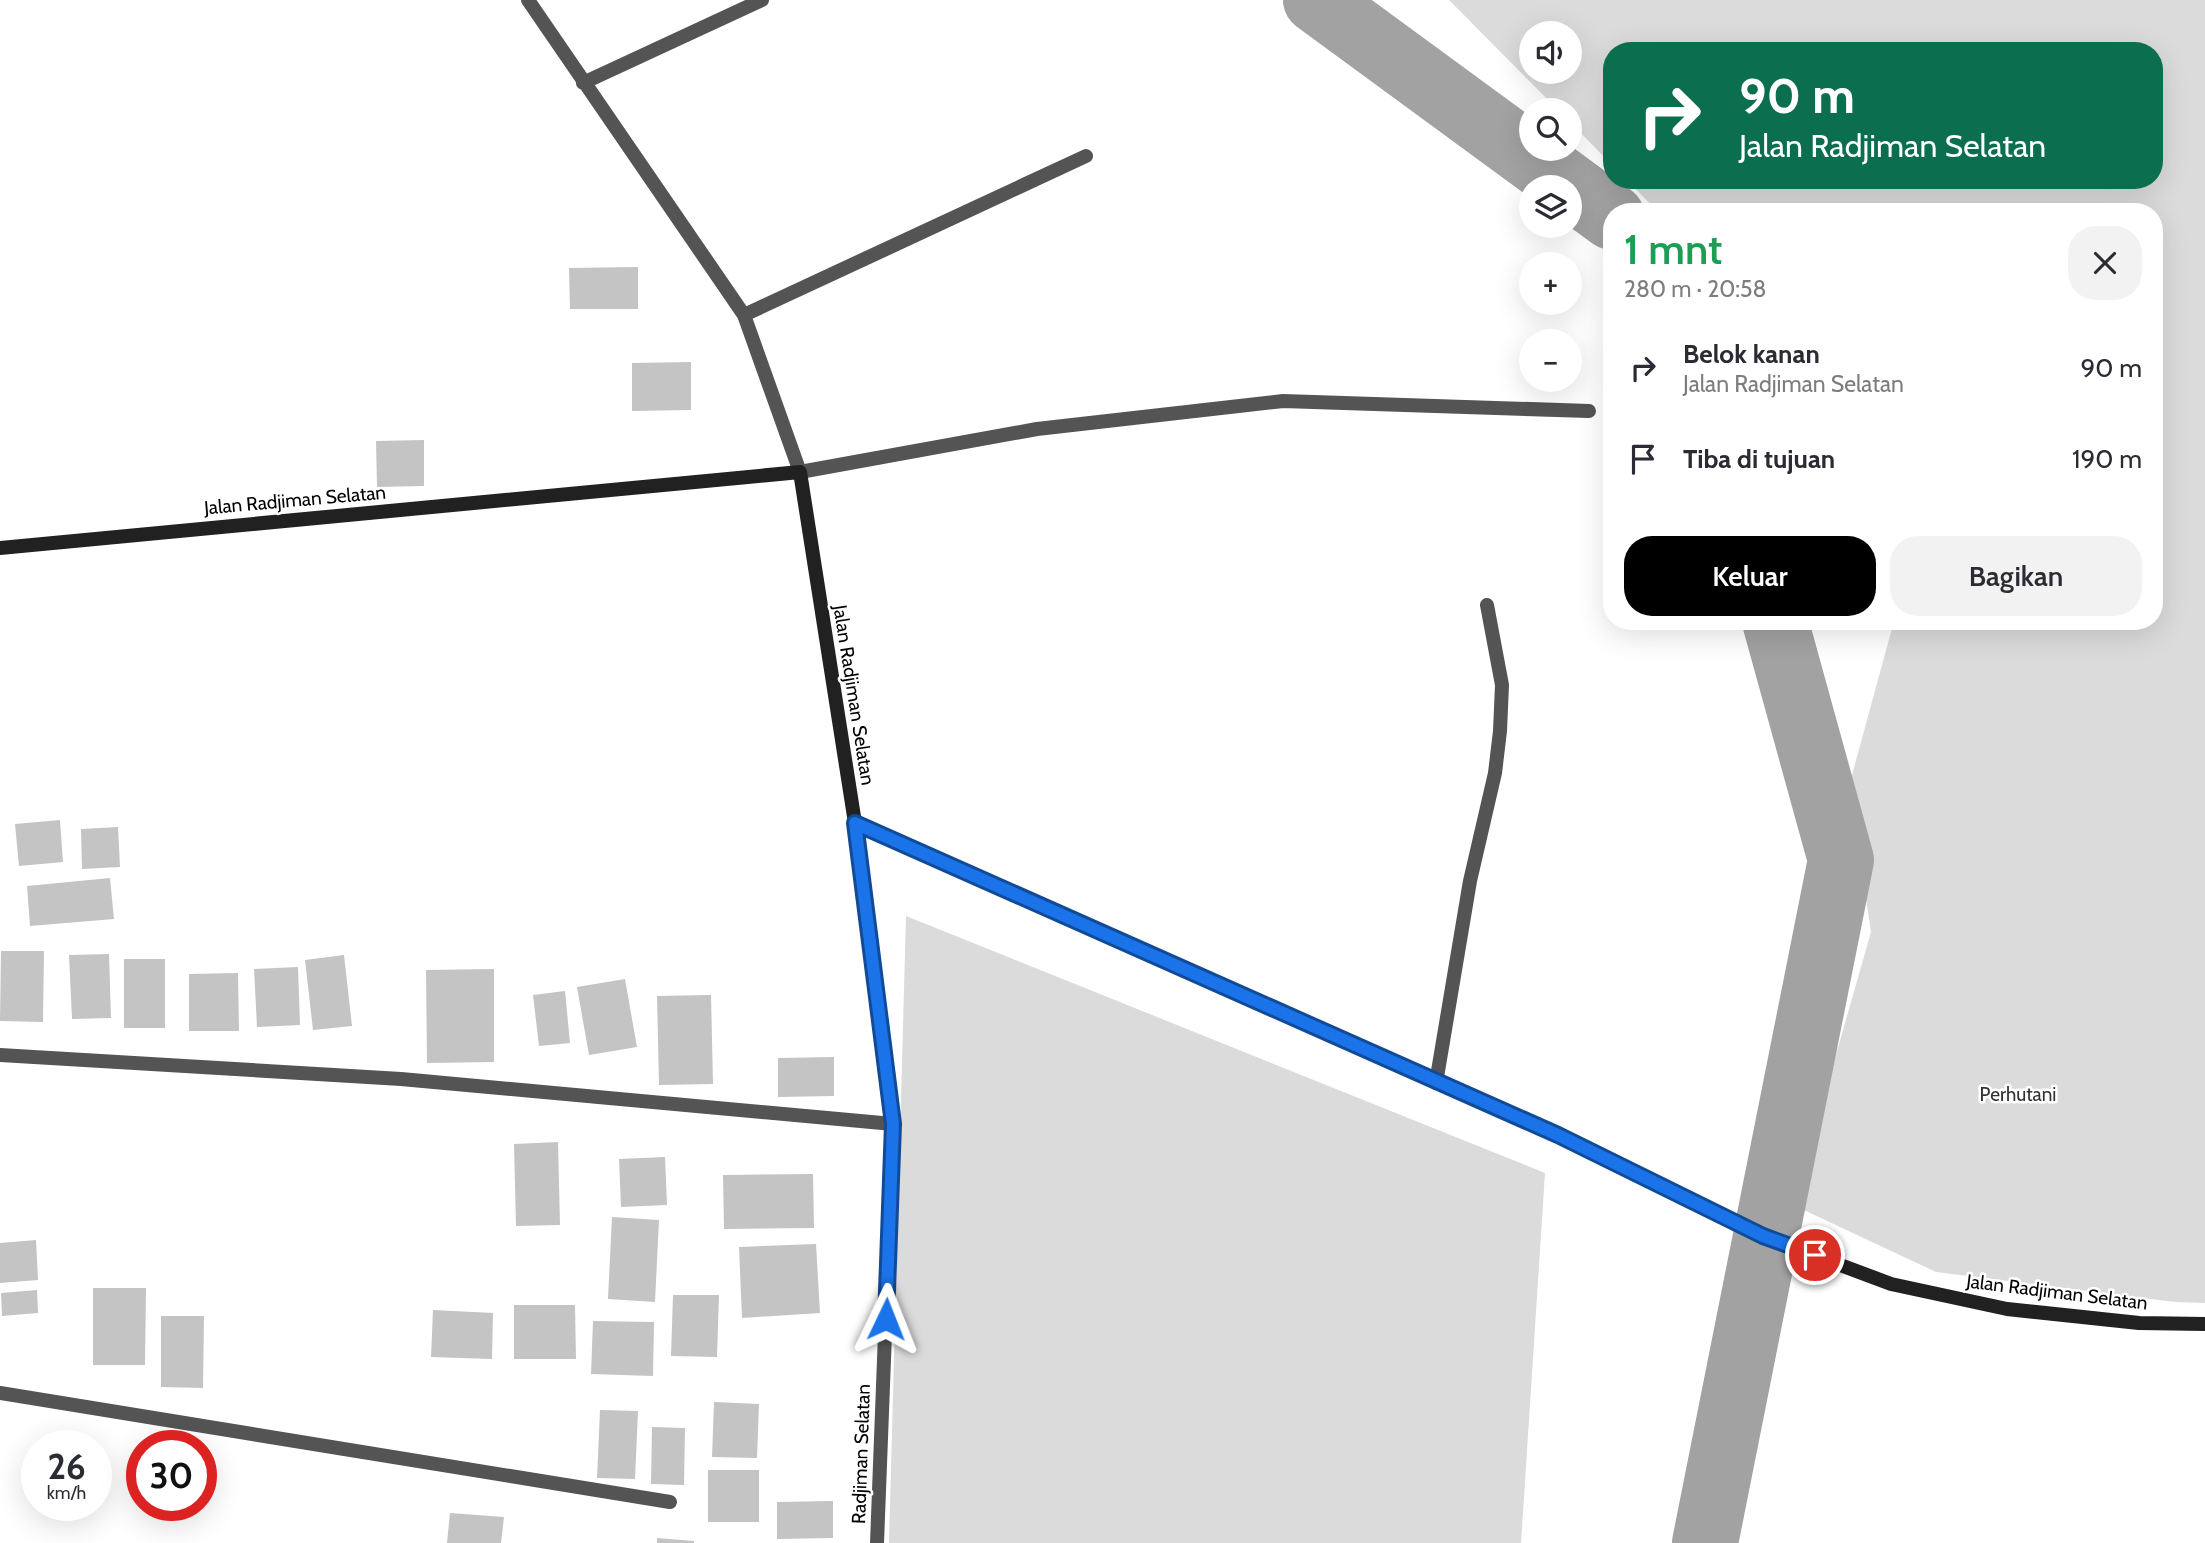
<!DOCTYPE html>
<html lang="id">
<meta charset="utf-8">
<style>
:root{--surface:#fff;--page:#f2f2f3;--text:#2b2b33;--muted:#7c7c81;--accent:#000}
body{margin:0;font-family:Cabin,sans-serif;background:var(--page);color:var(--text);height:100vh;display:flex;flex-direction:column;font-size:26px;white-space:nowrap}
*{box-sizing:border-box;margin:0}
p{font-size:23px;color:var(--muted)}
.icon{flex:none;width:38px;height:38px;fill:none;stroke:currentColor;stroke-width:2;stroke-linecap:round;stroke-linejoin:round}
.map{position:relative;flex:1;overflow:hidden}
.details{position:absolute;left:1603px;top:203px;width:560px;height:427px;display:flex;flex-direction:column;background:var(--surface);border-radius:28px;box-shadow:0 7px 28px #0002}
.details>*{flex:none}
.hud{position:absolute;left:1603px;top:42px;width:560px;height:147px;border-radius:28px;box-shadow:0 7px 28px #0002;background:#0b6e4f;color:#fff;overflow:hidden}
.buttons{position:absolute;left:1519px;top:21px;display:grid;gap:14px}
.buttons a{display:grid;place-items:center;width:63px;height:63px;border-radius:50%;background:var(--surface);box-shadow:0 7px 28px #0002;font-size:35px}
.speed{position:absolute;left:21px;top:1430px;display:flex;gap:14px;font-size:35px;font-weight:700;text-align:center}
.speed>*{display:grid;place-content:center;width:91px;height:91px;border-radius:50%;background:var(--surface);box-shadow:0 7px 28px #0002;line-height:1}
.speed small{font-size:18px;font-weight:400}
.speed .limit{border:10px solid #d22;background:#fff;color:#111}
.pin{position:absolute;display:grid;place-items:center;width:60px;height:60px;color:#fff;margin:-30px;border:4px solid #fff;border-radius:50%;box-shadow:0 2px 7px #0007}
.me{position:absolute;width:77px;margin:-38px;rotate:2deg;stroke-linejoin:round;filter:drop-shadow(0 0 5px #0008)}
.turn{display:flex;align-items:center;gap:24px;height:147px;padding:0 21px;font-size:32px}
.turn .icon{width:91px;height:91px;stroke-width:2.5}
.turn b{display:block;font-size:49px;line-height:60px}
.round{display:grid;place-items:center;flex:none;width:74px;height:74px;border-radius:28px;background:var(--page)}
.headline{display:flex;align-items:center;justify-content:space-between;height:119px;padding:0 21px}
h1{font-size:42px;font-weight:600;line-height:52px;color:#1e9e55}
.cta{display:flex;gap:14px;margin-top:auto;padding:14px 21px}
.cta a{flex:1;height:80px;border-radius:28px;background:var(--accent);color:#fff;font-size:28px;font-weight:600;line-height:80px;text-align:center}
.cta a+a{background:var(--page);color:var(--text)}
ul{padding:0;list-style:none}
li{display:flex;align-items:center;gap:21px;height:91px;padding:0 21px}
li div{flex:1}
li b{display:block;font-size:26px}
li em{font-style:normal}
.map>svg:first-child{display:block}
</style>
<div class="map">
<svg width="2205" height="1543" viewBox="0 0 2205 1543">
<rect width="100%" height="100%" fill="#fff"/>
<path fill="#dbdbdb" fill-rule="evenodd" d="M1449 0H2205V1303L2175 1302 1936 1272 1793 1205 1871 932 1849 786 1894 621H2154V212H1658L1627 180H2154V51H1612V165L1570 122V110H1558ZM1531 33H1570V72H1531Z
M906 916 1545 1173 1521 1543H889Z"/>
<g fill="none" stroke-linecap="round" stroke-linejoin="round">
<path stroke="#a2a2a2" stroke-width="66" d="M1316 0 1612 217
M1705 1543 1841 860 1775 621"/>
</g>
<path fill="#c4c4c4" d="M638 267V309H570L569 268Z
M691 362V410L632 411V363Z
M424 440V486L377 487 376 441Z
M60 820 63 862 19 866 15 824Z
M118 827 120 867 82 869 81 829Z
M110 878 114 919 30 926 27 886Z
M1 951H44L43 1022 0 1021Z
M109 954 111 1018 72 1019 69 955Z
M344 955 352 1026 313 1030 305 960Z
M124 959H165V1028H124Z
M298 967 300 1025 257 1027 254 969Z
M494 969V1062L427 1063 426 970Z
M238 973 239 1031H189V974Z
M625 979 637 1047 589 1055 577 987Z
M565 991 570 1043 539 1046 533 995Z
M711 995 713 1084 659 1085 657 996Z
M834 1057V1096L778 1097V1058Z
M558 1142 560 1225 516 1226 514 1144Z
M665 1157 667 1205 621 1207 619 1159Z
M813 1174 814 1228 724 1229 723 1175Z
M612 1217 659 1220 655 1302 608 1299Z
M36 1240 38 1280 0 1283V1243Z
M816 1244 820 1313 742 1318 739 1247Z
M93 1288H146L145 1365H93Z
M37 1290 38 1313 2 1316 1 1293Z
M673 1295H719L717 1357 671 1356Z
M514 1305H575L576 1359H514Z
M433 1310 493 1313 492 1359 431 1357Z
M161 1316H204L203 1388 161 1387Z
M593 1321 654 1322 653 1376 591 1374Z
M714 1402 759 1404 757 1458 712 1457Z
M600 1410 638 1411 635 1479 597 1478Z
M652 1427 685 1428 684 1485 651 1484Z
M708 1470H759V1522H708Z
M833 1501V1538L777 1539V1502Z
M450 1513 504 1517 501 1543H447Z
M657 1538 694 1541V1543H657Z"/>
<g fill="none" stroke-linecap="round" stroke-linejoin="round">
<path stroke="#545454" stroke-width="14" d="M528 0 744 315 800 472 1037 429 1283 401 1589 411
M583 83 762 0
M744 315 1086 156
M855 823 893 1124 877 1543
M0 1055 401 1079 893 1124
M1436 1083 1470 881 1495 773 1500 731 1502 685 1487 605
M0 1393 670 1502"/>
<path stroke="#212121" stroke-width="14" d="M0 548 800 472 855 823 1558 1135 1763 1236 1891 1284 2007 1309 2139 1323 2205 1324"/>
</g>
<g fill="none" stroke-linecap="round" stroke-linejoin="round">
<defs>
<path id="route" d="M886 1319 893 1124 855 823 1558 1135 1763 1236 1815 1255"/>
</defs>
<use href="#route" stroke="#114b97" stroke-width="18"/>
<use href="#route" stroke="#1a73e8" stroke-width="12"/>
</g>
<g text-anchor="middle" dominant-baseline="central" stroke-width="5" stroke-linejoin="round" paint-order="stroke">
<g font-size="19" fill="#000" stroke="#fff">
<text transform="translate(295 500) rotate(-5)">Jalan Radjiman Selatan</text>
<text transform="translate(854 695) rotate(81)">Jalan Radjiman Selatan</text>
<text transform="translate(2057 1292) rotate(7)">Jalan Radjiman Selatan</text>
<text transform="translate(861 1454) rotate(-88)">Radjiman Selatan</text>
</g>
<g font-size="19" fill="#323232" stroke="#fff">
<text x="2018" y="1094">Perhutani</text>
</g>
</g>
</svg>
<div class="buttons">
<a><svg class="icon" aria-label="sound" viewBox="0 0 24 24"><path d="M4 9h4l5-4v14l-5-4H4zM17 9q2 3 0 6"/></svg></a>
<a><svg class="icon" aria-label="search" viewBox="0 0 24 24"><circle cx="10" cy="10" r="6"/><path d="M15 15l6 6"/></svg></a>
<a><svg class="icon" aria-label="layers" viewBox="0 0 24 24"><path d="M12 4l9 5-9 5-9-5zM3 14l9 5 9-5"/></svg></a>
<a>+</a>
<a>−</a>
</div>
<div class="speed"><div>26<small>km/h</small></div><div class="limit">30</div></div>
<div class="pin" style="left:1815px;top:1255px;background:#d93025"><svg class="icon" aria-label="arrive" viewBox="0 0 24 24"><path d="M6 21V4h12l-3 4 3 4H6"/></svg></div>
<svg class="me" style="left:886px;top:1319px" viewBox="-20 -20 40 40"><path d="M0-17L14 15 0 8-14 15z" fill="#1a73e8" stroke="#fff" stroke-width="4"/></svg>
<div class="hud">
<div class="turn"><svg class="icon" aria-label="right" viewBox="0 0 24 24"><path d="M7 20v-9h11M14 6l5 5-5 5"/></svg><div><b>90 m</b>Jalan Radjiman Selatan</div></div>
</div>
<section class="details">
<div class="headline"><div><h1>1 mnt</h1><p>280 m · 20:58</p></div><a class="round"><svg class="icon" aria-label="close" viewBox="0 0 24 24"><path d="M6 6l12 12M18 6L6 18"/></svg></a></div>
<ul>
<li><svg class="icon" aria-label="right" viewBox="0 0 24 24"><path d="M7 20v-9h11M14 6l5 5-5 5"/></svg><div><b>Belok kanan</b><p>Jalan Radjiman Selatan</p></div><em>90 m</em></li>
<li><svg class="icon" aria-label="arrive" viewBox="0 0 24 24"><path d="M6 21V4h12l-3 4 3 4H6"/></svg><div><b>Tiba di tujuan</b></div><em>190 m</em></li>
</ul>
<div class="cta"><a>Keluar</a><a>Bagikan</a></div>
</section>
</div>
